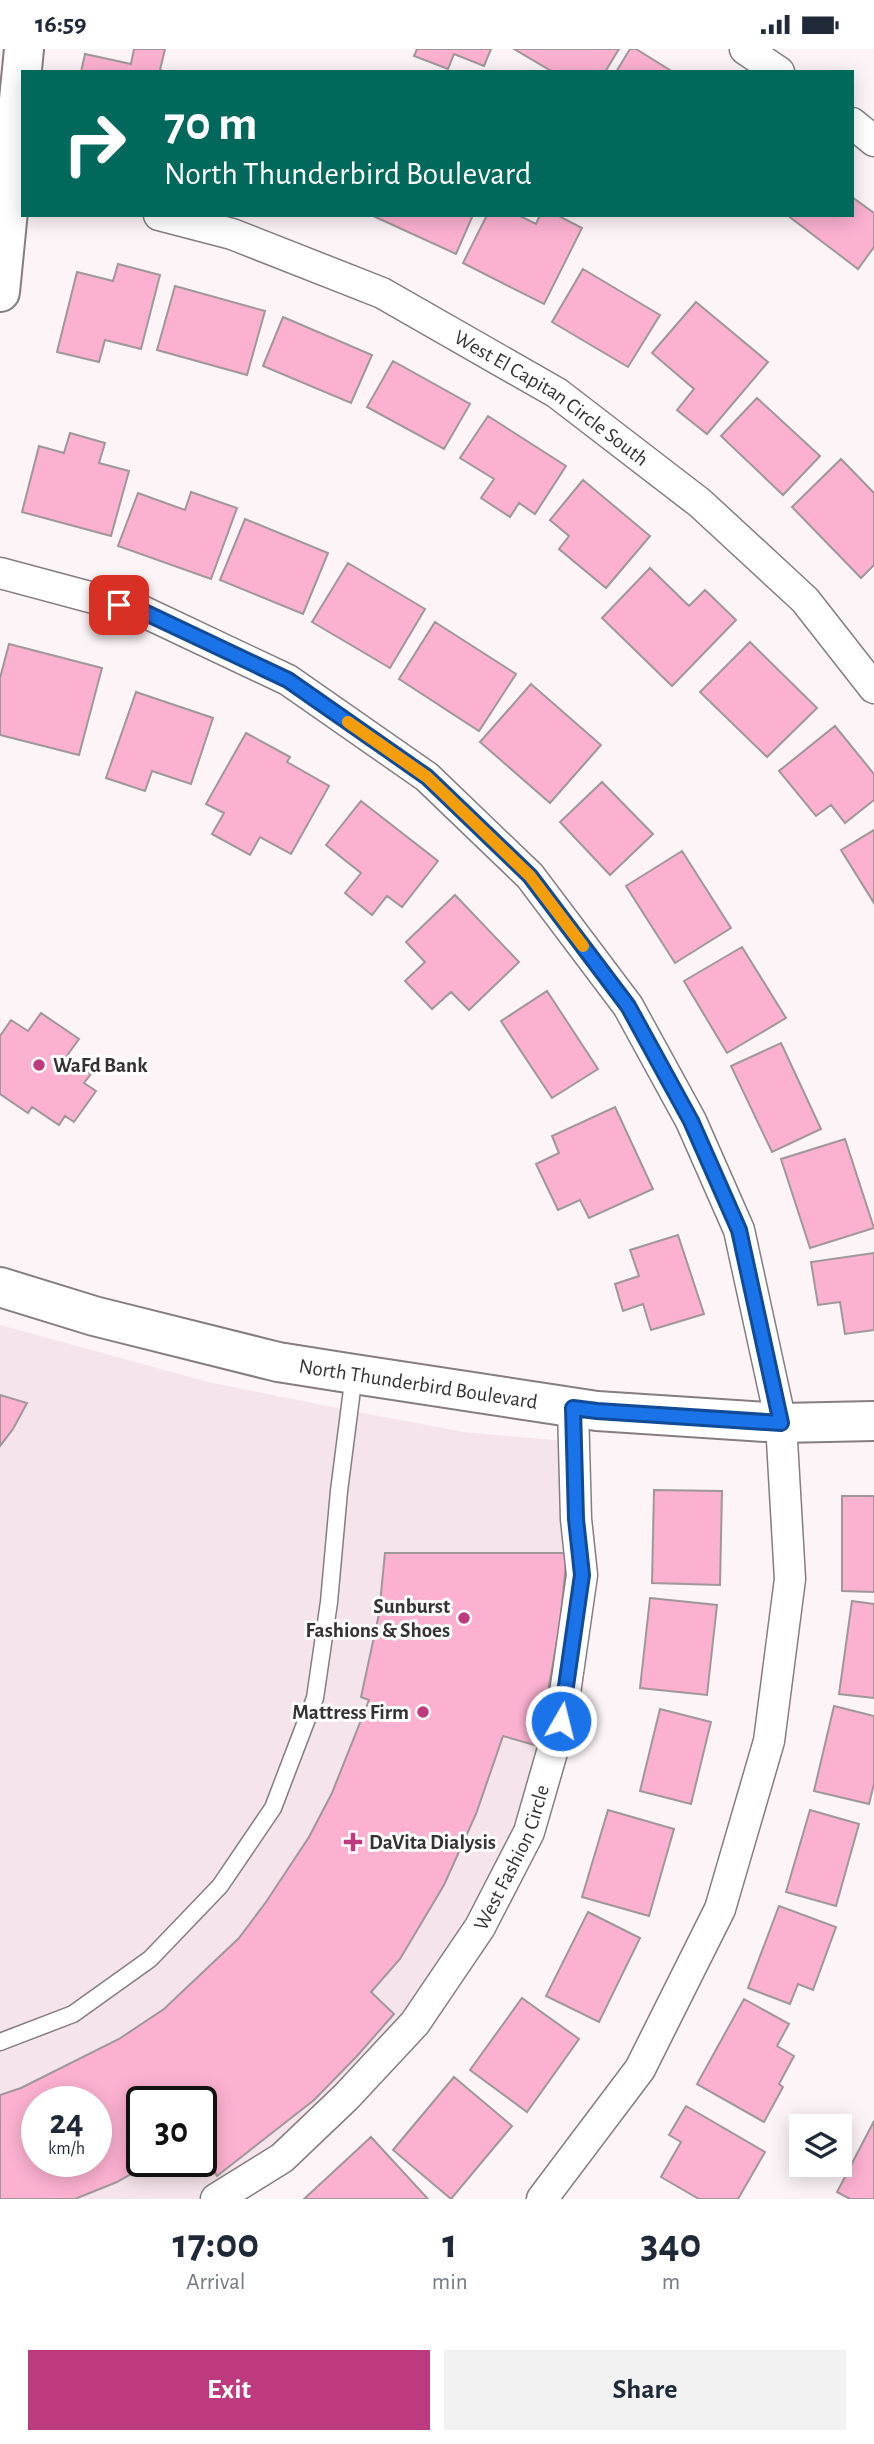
<!DOCTYPE html>
<style>
:root{--surface:#fff;--page:#f2f2f3;--text:#1f2937;--muted:#747a83;--accent:#be3a7f}
body{margin:0;font-family:"Alegreya Sans",sans-serif;background:var(--page);color:var(--text);height:100vh;display:flex;flex-direction:column;font-size:26px;white-space:nowrap}
*{box-sizing:border-box;margin:0}
p{font-size:23px;color:var(--muted)}
.icon{flex:none;width:38px;height:38px;fill:none;stroke:currentColor;stroke-width:2;stroke-linecap:round;stroke-linejoin:round}
.map{position:relative;height:2150px;overflow:hidden}
.panel{display:flex;flex-direction:column;background:var(--surface);flex:1}
.panel>*{flex:none}
.hud{position:absolute;left:21px;top:21px;width:833px;height:147px;border-radius:0px;box-shadow:0 4px 18px #0003;background:#00695c;color:#fff;overflow:hidden}
.tools{position:absolute;left:789px;top:2065px;display:grid;gap:14px}
.tools a{display:grid;place-items:center;width:63px;height:63px;border-radius:0px;background:var(--surface);box-shadow:0 4px 18px #0003;font-size:35px}
.speed{position:absolute;left:21px;top:2037px;display:flex;gap:14px;font-size:35px;font-weight:700;text-align:center}
.speed>*{display:grid;place-content:center;width:91px;height:91px;border-radius:50%;background:var(--surface);box-shadow:0 4px 18px #0003;line-height:1}
.speed small{font-size:18px;font-weight:400}
.speed .limit{border:4px solid #111;border-radius:10px;background:#fff;color:#111}
.pin{position:absolute;display:grid;place-items:center;width:60px;height:60px;color:#fff;margin:-30px;border-radius:14px;box-shadow:0 4px 10px #0006}
.me{position:absolute;width:77px;margin:-38px;rotate:8deg;stroke-linejoin:round;filter:drop-shadow(0 0 5px #0008)}
.turn{display:flex;align-items:center;gap:24px;height:147px;padding:0 28px;font-size:32px}
.turn .icon{width:91px;height:91px;stroke-width:2.5}
.turn b{display:block;font-size:49px;line-height:60px}
.eta{display:flex;justify-content:space-evenly;align-items:center;height:119px;text-align:center}
.eta b{font-size:42px;font-weight:700;line-height:49px}
.cta{display:flex;gap:14px;margin-top:auto;padding:14px 28px}
.cta a{flex:1;height:80px;border-radius:0px;background:var(--accent);color:#fff;font-size:28px;font-weight:700;line-height:80px;text-align:center}
.cta a+a{background:var(--page);color:var(--text)}
.status{display:flex;justify-content:space-between;align-items:center;height:49px;padding:0 35px;background:var(--surface);direction:ltr}
.status svg{height:19px;fill:currentColor}
.map>svg:first-child{display:block}
</style>
<div class="status"><b>16:59</b><svg viewBox="0 0 49 12"><path d="M0 12V9h3v3zM5 12V6h3v6zM10 12V3h3v9zM15 12V0h3v12zM26 1h20v11H26zM47 4h2v5h-2z"/></svg></div>
<div class="map">
<svg width="874" height="2150" viewBox="0 0 874 2150">
<rect width="100%" height="100%" fill="#fcf4f7"/>
<path fill="#f5e4eb" fill-rule="evenodd" d="M0 1276 208 1333 332 1358 463 1383 588 1394 592 1508 491 1877 456 1941 400 2011 241 2150H0ZM37 2053H96V2112H37ZM142 2053H201V2112H142Z"/>
<path fill="#fcb1d1" stroke="#9f979a" stroke-width="2" fill-rule="evenodd" d="M134 0H165L160 21 167 23H81L85 5 131 15Z
M417 0H491L484 17 454 5 448 20 414 7Z
M514 0H619L605 23H553Z
M630 0H636L673 23H616Z
M852 148 874 164V198L858 220 787 166H852Z
M371 166H473L456 205Z
M487 166H518L536 175 540 166H557L582 179 544 255 463 214Z
M118 215 160 226 141 300 105 291 99 313 57 303 77 223 113 232Z
M583 220 660 266 628 318 552 273Z
M175 237 265 262 247 326 157 301Z
M696 253 768 313 707 385 677 361 694 340 652 304Z
M283 268 372 306 351 354 263 317Z
M393 312 470 355 444 400 367 358Z
M757 349 820 407 783 446 721 387Z
M488 367 566 417 535 465 519 454 510 468 481 449 494 430 460 409Z
M70 384 105 394 99 414 129 422 111 487 22 463 39 397 64 404Z
M841 410 874 444V516L861 529 792 458Z
M583 431 650 487 606 539 559 500 569 487 550 471Z
M191 443 237 459 211 530 118 497 138 444 185 461Z
M245 470 328 504 303 565 220 531Z
M348 514 425 560 390 619 312 573Z
M650 519 689 557 705 541 736 571 672 637 602 569Z
M435 573 516 625 479 682 399 630Z
M750 593 817 659 767 708 700 643Z
M9 595 102 619 79 706 0 686V629Z
M531 635 601 696 550 754 480 693Z
M136 643 213 669 191 735 152 722 145 742 106 729Z
M835 677 874 725V751L845 774 831 756 816 767 779 722Z
M246 684 290 708 287 713 329 737 291 805 260 788 250 806 212 785 224 764 206 755Z
M602 733 653 785 610 826 560 773Z
M361 752 438 812 402 858 387 847 372 866 345 844 361 824 326 796Z
M874 781V854L841 801Z
M682 802 731 879 675 914 626 837Z
M455 846 519 913 469 961 451 943 432 960 405 932 425 913 406 893Z
M742 898 786 969 727 1004 684 932Z
M547 942 598 1020 552 1049 501 972Z
M41 964 79 990 66 1008 91 1025 84 1034 96 1042 74 1073 65 1067 59 1076 32 1058 28 1064 0 1045V987L11 971 28 982Z
M781 994 821 1080 772 1103 731 1017Z
M615 1058 653 1140 589 1169 580 1151 558 1161 536 1115 559 1104 552 1087Z
M845 1090 874 1179 810 1199 781 1110Z
M678 1186 704 1265 651 1281 643 1255 623 1262 615 1235 639 1227 630 1201Z
M874 1204V1281L845 1285 840 1253 818 1256 811 1213Z
M0 1346 27 1354 13 1380 0 1397Z
M654 1441 722 1442 720 1536 652 1534Z
M842 1447H874V1543L842 1542Z
M385 1504H567L560 1576 538 1697 503 1687 476 1765 444 1836 400 1910 371 1943 394 1965 357 2007 314 2051 217 2127 201 2101V2053H142V2112H154L117 2133 75 2150H0V2046L21 2039 119 1990 164 1960 239 1889 266 1853 309 1788 332 1744 369 1651 361 1648 379 1565ZM37 2053H96V2112H37Z
M650 1549 717 1556 707 1646 640 1639Z
M852 1552 874 1555V1649L839 1645Z
M834 1657 874 1667V1735L869 1755 814 1742Z
M660 1660 711 1673 691 1755 640 1742Z
M608 1761 674 1780 649 1867 582 1848Z
M810 1761 859 1775 836 1857 786 1843Z
M779 1857 836 1878 813 1941 798 1935 790 1955 748 1939Z
M588 1863 640 1889 599 1973 546 1947Z
M522 1949 579 1990 527 2063 470 2021Z
M744 1950 789 1975 777 1997 794 2007 779 2035 783 2038 764 2073 697 2035Z
M454 2028 512 2077 451 2150 393 2101Z
M686 2057 765 2103 738 2150H699L661 2128 681 2093 669 2086Z
M874 2072V2150H850L837 2143Z
M371 2088 428 2150H304Z"/>
<g fill="none" stroke-linecap="round" stroke-linejoin="round">
<defs>
<path id="lane" d="M0 1993 73 1965 150 1910 220 1837 273 1759 315 1649 329 1553 339 1442 354 1325"/>
<g id="street">
<path d="M745 0 779 23"/>
<path d="M852 74 874 92"/>
<path id="s1" d="M159 166 232 185 382 244 557 344 700 454 805 551 874 639"/>
<path d="M0 524 142 562 288 631 427 728 530 827 628 957 691 1072 739 1181 781 1374 790 1530 769 1692 720 1860 640 2020 542 2150"/>
<path id="s2" d="M216 2150 282 2109 346 2048 415 1974 480 1878 529 1783 561 1672 582 1526 576 1470 573 1359"/>
</g>
<g id="secondary">
<path d="M0 243 24 0"/>
<path id="s3" d="M0 1238 94 1267 278 1313 354 1325 597 1362 781 1374 874 1372"/>
</g>
</defs>
<use href="#lane" stroke="#857d80" stroke-width="19"/>
<use href="#street" stroke="#857d80" stroke-width="33"/>
<use href="#secondary" stroke="#857d80" stroke-width="42"/>
<use href="#lane" stroke="#fff" stroke-width="16"/>
<use href="#street" stroke="#fff" stroke-width="30"/>
<use href="#secondary" stroke="#fff" stroke-width="38"/>
</g>
<g fill="none" stroke-linecap="round" stroke-linejoin="round">
<defs>
<path id="route" d="M119 556 142 562 288 631 427 728 530 827 628 957 691 1072 739 1181 781 1374 597 1362 573 1359 576 1470 582 1526 561 1672"/>
</defs>
<use href="#route" stroke="#114b97" stroke-width="18"/>
<use href="#route" stroke="#1a73e8" stroke-width="12"/>
<path stroke="#f59e0b" stroke-width="12" d="M348 673 427 728 530 827 583 897"/>
</g>
<g fill="#be3a7f" stroke="#fff" stroke-width="2.5">
<circle cx="39" cy="1016" r="7"/>
<circle cx="464" cy="1569" r="7"/>
<circle cx="423" cy="1663" r="7"/>
<path d="M349.5 1782.5h7v7h7v7h-7v7h-7v-7h-7v-7h7z"/>
</g>
<g text-anchor="middle" dominant-baseline="central" stroke-width="6" stroke-linejoin="round" paint-order="stroke">
<g font-size="21" fill="#353233" stroke="#fff">
<text stroke="none"><textPath href="#s1" startOffset="436">West El Capitan Circle South</textPath></text>
<text stroke="none"><textPath href="#s3" startOffset="430">North Thunderbird Boulevard</textPath></text>
<text stroke="none"><textPath href="#s2" startOffset="460">West Fashion Circle</textPath></text>
</g>
<g font-size="21" font-weight="bold" fill="#353233" stroke="#fff" text-anchor="start">
<text x="53" y="1016">WaFd Bank</text>
<text x="450" y="1557" text-anchor="end">Sunburst<tspan x="450" dy="24">Fashions &amp; Shoes</tspan></text>
<text x="409" y="1663" text-anchor="end">Mattress Firm</text>
<text x="369" y="1793">DaVita Dialysis</text>
</g>
</g>
</svg>
<div class="tools">
<a><svg class="icon" aria-label="layers" viewBox="0 0 24 24"><path d="M12 4l9 5-9 5-9-5zM3 14l9 5 9-5"/></svg></a>
</div>
<div class="speed"><div>24<small>km/h</small></div><div class="limit">30</div></div>
<div class="pin" style="left:119px;top:556px;background:#d93025"><svg class="icon" aria-label="arrive" viewBox="0 0 24 24"><path d="M6 21V4h12l-3 4 3 4H6"/></svg></div>
<svg class="me" style="left:561px;top:1672px" viewBox="-20 -20 40 40"><circle r="17" fill="#1a73e8" stroke="#fff" stroke-width="3"/><path d="M0-11L8 9 0 5-8 9z" fill="#fff"/></svg>
<div class="hud">
<div class="turn"><svg class="icon" aria-label="right" viewBox="0 0 24 24"><path d="M7 20v-9h11M14 6l5 5-5 5"/></svg><div><b>70 m</b>North Thunderbird Boulevard</div></div>
</div>
</div>
<section class="panel">
<div class="eta">
<div><b>17:00</b><p>Arrival</p></div>
<div><b>1</b><p>min</p></div>
<div><b>340</b><p>m</p></div>
</div>
<div class="cta"><a>Exit</a><a>Share</a></div>
</section>
